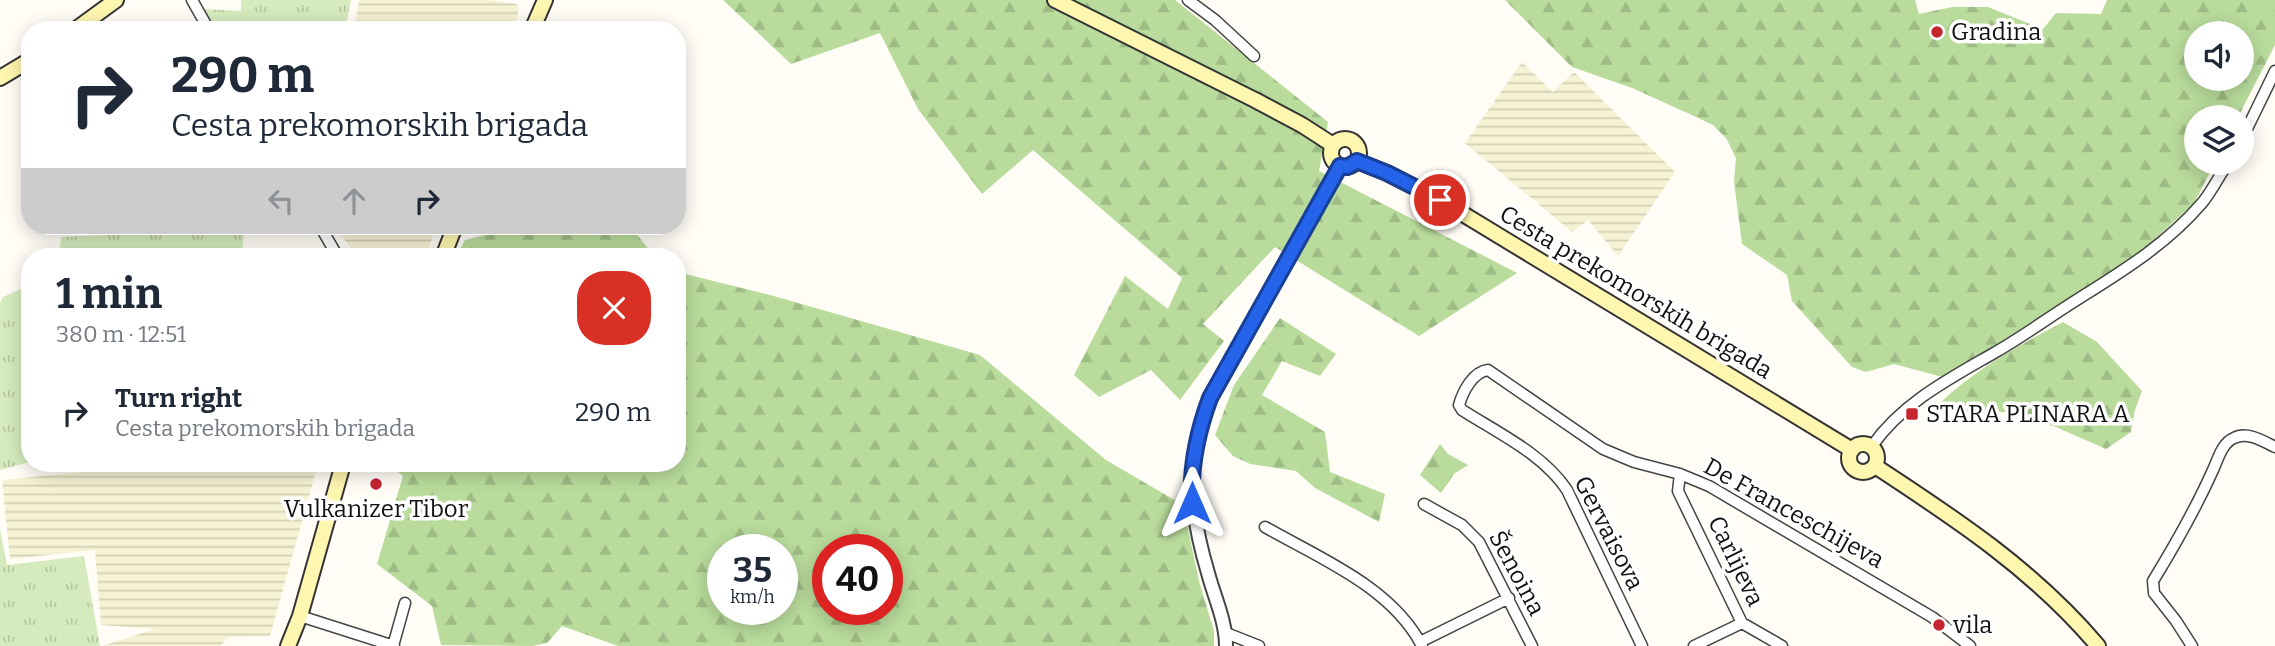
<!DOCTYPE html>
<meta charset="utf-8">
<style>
:root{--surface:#fff;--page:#f2f2f3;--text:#1f2937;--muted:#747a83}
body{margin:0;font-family:Bitter,serif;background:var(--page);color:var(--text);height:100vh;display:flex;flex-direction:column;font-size:26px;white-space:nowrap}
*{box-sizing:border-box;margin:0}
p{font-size:23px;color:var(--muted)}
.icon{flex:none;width:38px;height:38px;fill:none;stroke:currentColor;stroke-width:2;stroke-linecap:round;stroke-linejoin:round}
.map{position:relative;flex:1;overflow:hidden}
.side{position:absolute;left:21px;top:248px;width:665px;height:224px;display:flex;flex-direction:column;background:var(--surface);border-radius:28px;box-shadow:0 4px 18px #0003}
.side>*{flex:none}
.hud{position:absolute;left:21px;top:21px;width:665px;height:214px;border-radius:28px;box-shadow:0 4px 18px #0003;background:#fff;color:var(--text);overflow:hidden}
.controls{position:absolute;left:2184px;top:21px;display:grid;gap:14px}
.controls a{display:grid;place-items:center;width:70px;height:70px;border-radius:50%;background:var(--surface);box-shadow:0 4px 18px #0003;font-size:35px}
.speed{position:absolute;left:707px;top:534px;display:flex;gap:14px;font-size:35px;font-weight:700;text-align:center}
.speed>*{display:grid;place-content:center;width:91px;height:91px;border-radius:50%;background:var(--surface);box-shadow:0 4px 18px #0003;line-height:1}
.speed small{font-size:18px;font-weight:400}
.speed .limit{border:10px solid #d22;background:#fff;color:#111}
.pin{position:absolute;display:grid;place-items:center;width:60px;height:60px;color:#fff;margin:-30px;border:4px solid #fff;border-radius:50%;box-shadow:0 2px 7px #0007}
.me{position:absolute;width:77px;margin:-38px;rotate:0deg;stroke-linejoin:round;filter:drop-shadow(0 0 5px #0008)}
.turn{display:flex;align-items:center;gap:24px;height:147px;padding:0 35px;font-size:32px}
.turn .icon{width:91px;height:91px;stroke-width:2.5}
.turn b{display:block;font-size:49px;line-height:60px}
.lanes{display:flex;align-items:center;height:66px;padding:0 35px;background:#0003;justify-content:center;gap:35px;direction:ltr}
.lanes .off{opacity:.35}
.round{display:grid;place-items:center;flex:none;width:74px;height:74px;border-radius:28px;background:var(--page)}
.overview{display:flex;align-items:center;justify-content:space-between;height:119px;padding:0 35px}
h1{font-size:42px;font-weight:700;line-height:52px}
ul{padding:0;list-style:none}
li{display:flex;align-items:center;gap:21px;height:91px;padding:0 35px}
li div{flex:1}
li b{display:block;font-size:26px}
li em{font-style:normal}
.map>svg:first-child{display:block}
</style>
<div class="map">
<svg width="2275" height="646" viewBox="0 0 2275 646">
<defs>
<pattern id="farmland-rules" width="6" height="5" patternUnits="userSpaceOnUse" patternTransform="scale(1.75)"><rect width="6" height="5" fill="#f6f3d4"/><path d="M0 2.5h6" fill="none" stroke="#d2cfb5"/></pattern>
<pattern id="grass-tufts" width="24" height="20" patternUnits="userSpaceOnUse" patternTransform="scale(1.75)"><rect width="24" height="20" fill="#d5ebbd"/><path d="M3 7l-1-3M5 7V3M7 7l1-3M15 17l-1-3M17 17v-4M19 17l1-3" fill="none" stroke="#b6c8a1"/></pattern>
<pattern id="forest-firs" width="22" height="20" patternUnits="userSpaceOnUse" patternTransform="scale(1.75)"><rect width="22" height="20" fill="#b9dc9c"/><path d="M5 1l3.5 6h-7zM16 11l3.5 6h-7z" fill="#9ebc85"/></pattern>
</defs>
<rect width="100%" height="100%" fill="#fffdf5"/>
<path fill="url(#farmland-rules)" d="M359 0H489L516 4 519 8 514 30H354Z
M1522 62 1553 92 1574 72 1675 172 1618 256 1588 220 1572 232 1465 143Z
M335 226H437L425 257H357Z
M146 464H318L270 636 229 637 220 646H102L155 629 101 625 95 550 10 559 2 480 92 471 95 466 126 470Z"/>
<path fill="url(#grass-tufts)" d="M241 0H351L345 30H216L204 9 241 11Z
M159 226H244L242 257H59L61 237 129 234Z
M30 285V462L0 470V303L3 297Z
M0 529 7 565 84 556 100 646H0Z"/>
<path fill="url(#forest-firs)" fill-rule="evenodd" d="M723 0H1175L1328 122 1319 171 1517 273 1419 336 1275 247 1203 324 1224 341 1180 400 1151 370 1099 397 1074 375 1125 276 1168 309 1182 278 1033 150 982 194 918 109 880 33 791 64Z
M1505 0H1915L1919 14 1952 7H1988L2043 29 2056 13 2101 14 2107 0H2275V45L2238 117H2196V163H2215L2194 203 2141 252 2076 297 1946 378 1894 364 1866 372 1852 367 1792 301 1787 275 1742 244 1734 182 1736 158 1726 138 1713 125 1694 116 1632 88 1572 67ZM2196 33H2242V79H2196Z
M518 226H630L655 257H456L465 240Z
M677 272 770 295 980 355 1106 460 1183 505 1199 581 1214 631V646H618L562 626 547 643 532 646 441 645 432 606 377 564 403 476 388 464H677ZM723 550H782V609H723ZM828 550H887V609H828Z
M1280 318 1336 354 1320 376 1282 361 1262 395 1325 432 1330 472 1385 494 1379 522 1315 488 1296 471 1250 464 1233 456 1215 435 1234 385Z
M2063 322 2097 342 2142 391 2135 410 2131 432 2106 449 2056 427 2004 412 1971 414 1940 403C1976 369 2019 345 2063 322Z
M1440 444 1448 454 1468 465 1454 474 1441 493 1420 475Z"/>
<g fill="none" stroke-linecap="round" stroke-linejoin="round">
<defs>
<path id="minor" d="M192 0 209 30
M1188 0 1215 20 1254 56
M2242 139 2275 71
M320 226 338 257
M1872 446C1902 403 1949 379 1994 353 2022 337 2048 318 2075 301 2121 272 2166 245 2202 203 2212 191 2219 176 2228 163
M1680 474 1678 491 1742 623 1782 646
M1424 504 1462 525 1479 542 1532 646
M1265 527C1319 558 1392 587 1422 646
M300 616 394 646
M1226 633 1259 646
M1420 642 1509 598
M393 646 405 603
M1642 646 1567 490C1543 454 1498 433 1462 410L1459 405C1463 391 1473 372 1488 370L1603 449 1634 462 1680 474 1709 486 1932 617 1970 646
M1694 646 1742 623
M2192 646 2176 621 2154 593 2153 581C2175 545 2196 508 2213 470 2218 459 2222 443 2234 438 2247 431 2263 441 2275 447"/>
<path id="tertiary" d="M1226 646C1226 621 1214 596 1208 573 1189 509 1185 461 1210 398L1340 166"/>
<path id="secondary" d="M1055 0 1255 100 1302 125 1333 145
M75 30 116 0
M532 30 545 0
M0 78 30 60
M1331 153a14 14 0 1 1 28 0a14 14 0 1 1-28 0Z
M1357 161 1387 173 1440 200 1852 450
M443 257 455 226
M1849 458a14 14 0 1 1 28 0a14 14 0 1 1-28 0Z
M1875 466C1956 519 2035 571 2098 646
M288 646 300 616 343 464"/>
</defs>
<use href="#minor" stroke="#444" stroke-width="13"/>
<use href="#tertiary" stroke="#444" stroke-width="16"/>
<use href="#secondary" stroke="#333" stroke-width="18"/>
<use href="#minor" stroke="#fff" stroke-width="10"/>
<use href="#tertiary" stroke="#fff" stroke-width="12"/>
<use href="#secondary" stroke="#fff6b0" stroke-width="14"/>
</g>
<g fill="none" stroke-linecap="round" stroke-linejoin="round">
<defs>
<path id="route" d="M1192 503C1190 466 1197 433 1210 398L1340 166 1347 167 1357 161 1387 173 1440 200"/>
</defs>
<use href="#route" stroke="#184099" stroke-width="18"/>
<use href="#route" stroke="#2563eb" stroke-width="12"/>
</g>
<g fill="#c4262e" stroke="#fff" stroke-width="2.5">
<circle cx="1937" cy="32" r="7"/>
<rect x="1905" y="407" width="14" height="14" rx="3.5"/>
<circle cx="376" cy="484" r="7"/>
<circle cx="1939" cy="625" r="7"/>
</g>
<g text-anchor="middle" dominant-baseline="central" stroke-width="7" stroke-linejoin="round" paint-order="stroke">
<g font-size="24" fill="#111" stroke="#fff" text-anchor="start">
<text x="1951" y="32">Gradina</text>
<text x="1926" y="414">STARA PLINARA A</text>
<text x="376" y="509" text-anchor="middle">Vulkanizer Tibor</text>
<text x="1953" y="625">vila</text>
</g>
<g font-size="24" fill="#111" stroke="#fff">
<text transform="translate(1636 292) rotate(31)">Cesta prekomorskih brigada</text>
<text transform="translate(1794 513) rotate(29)">De Franceschijeva</text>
<text transform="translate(1609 533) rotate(63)">Gervaisova</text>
<text transform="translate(1736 561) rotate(64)">Carlijeva</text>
<text transform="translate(1517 573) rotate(62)">Šenoina</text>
</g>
</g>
</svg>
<div class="controls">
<a><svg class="icon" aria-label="sound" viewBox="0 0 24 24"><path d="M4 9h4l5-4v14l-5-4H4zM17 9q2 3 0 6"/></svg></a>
<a><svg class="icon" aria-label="layers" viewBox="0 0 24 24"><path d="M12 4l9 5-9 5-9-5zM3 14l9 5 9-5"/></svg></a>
</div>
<div class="speed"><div>35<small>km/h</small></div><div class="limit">40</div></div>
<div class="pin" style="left:1440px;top:200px;background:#d93025"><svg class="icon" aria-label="arrive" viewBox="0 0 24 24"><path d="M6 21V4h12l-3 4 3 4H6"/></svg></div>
<svg class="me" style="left:1192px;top:503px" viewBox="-20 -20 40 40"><path d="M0-17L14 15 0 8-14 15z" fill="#2563eb" stroke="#fff" stroke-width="4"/></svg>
<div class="hud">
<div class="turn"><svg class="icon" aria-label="right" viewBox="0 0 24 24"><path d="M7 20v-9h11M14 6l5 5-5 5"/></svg><div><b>290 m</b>Cesta prekomorskih brigada</div></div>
<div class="lanes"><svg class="icon off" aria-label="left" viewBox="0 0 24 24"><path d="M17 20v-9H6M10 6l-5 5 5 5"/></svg><svg class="icon off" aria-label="ahead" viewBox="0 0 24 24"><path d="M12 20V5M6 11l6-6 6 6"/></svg><svg class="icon" aria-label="right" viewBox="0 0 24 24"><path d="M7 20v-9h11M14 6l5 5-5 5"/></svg></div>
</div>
<section class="side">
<div class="overview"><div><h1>1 min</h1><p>380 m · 12:51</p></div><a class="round" style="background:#d93025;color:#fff"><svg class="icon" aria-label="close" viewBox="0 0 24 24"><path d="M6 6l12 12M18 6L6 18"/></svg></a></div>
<ul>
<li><svg class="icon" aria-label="right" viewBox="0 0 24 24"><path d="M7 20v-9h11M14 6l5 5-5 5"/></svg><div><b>Turn right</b><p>Cesta prekomorskih brigada</p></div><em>290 m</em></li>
</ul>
</section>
</div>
